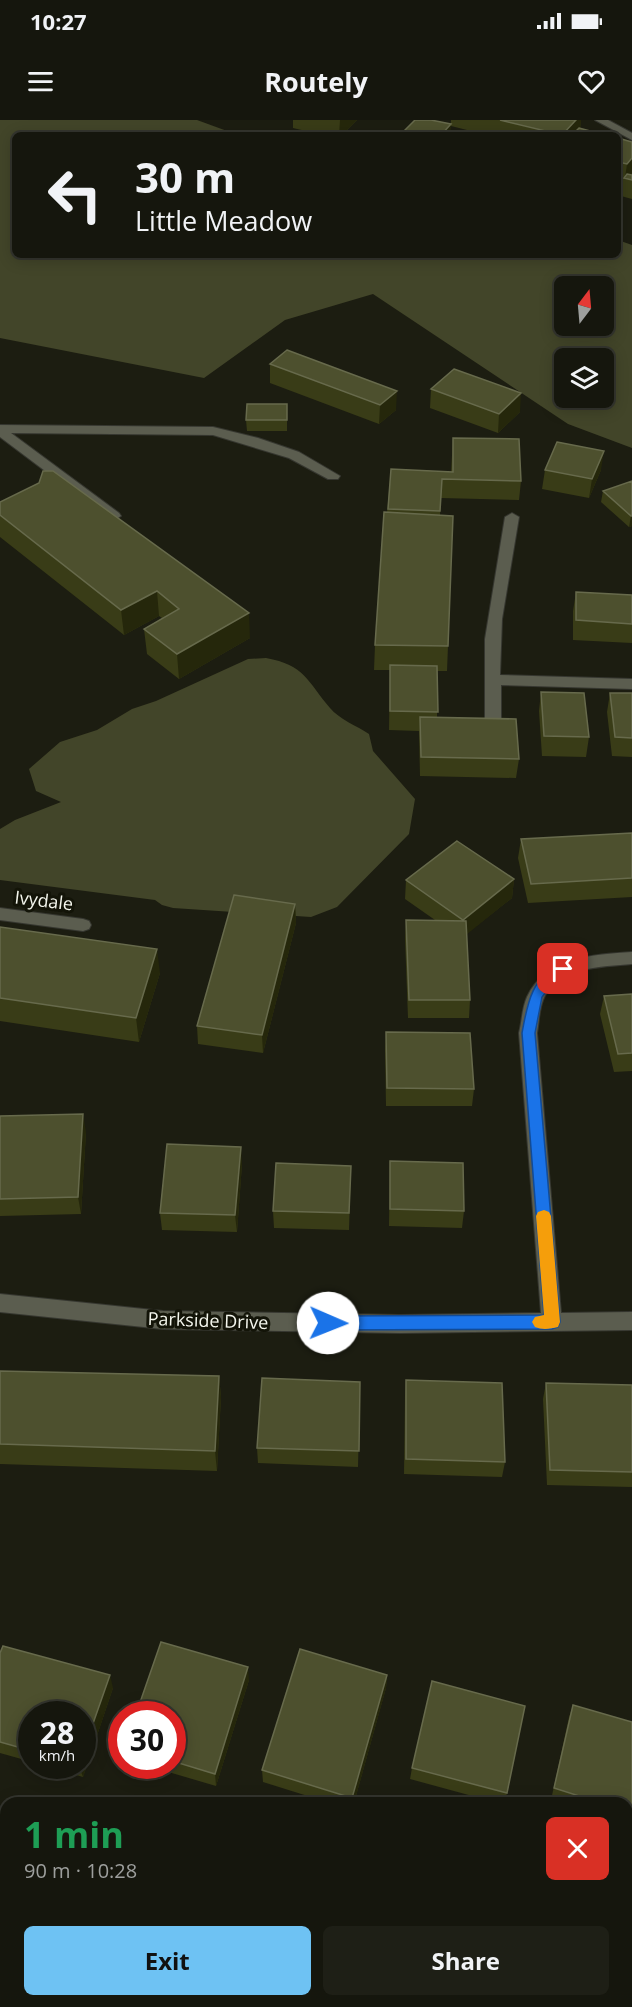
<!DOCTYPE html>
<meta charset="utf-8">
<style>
:root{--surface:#15160d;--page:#1e1f16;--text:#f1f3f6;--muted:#9d9f9d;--line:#34352e;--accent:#6ec2f3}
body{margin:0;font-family:"Open Sans",sans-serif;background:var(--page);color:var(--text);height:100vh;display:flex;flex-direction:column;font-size:22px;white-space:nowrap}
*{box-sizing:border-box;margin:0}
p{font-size:20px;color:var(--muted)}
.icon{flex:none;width:33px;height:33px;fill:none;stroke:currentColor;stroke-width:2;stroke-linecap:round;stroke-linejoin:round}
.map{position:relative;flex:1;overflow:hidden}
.details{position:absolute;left:0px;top:1677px;width:633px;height:210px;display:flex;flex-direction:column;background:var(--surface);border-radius:18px 18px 0 0;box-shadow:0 3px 15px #0003,0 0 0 2px var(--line)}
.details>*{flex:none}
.banner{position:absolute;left:12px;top:12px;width:609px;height:126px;border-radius:9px;box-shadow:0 3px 15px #0003,0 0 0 2px var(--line);background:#15160d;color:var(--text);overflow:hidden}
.needle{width:39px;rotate:16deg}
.controls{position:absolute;left:554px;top:156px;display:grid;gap:12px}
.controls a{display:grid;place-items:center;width:60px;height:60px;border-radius:9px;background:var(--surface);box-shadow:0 3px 15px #0003,0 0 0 2px var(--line);font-size:30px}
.speed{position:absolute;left:18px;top:1581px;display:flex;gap:12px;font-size:30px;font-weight:700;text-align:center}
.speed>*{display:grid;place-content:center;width:78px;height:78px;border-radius:50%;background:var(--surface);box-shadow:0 3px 15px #0003,0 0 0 2px var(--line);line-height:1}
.speed small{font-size:15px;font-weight:400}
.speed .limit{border:9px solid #d22;background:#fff;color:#111}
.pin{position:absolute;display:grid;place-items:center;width:51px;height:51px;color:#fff;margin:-26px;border-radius:12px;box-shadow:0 3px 9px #0006}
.me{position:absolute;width:66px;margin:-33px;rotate:91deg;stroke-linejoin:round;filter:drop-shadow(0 0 4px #0008)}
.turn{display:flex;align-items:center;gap:21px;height:126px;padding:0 24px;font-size:27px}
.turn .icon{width:78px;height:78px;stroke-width:2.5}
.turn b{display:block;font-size:42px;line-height:51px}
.round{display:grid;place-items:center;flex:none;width:63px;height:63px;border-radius:9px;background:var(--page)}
.headline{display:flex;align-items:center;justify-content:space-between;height:102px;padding:0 24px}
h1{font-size:36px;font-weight:700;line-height:45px;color:#1e9e55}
.button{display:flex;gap:12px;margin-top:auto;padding:12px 24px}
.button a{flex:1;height:69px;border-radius:9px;background:var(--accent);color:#111;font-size:24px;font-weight:700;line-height:69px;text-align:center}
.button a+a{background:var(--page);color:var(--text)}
.status{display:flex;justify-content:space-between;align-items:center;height:42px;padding:0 30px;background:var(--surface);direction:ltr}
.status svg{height:16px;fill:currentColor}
header{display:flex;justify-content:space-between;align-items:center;height:78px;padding:0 24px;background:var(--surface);font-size:27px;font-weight:700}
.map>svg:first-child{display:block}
</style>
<div class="status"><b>10:27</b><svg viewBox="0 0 49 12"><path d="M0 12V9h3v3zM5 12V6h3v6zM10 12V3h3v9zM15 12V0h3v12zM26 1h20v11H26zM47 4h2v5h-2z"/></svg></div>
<header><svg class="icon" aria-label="menu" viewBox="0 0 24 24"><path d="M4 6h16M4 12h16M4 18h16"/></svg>Routely<svg class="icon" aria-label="heart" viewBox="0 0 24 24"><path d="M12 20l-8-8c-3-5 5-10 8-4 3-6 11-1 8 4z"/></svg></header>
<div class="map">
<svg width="632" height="1887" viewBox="0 0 632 1887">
<rect width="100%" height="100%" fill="#1c1d11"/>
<path fill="#424529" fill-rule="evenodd" d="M0 0H197L238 15H15V135H618V120L632 125V328L568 304 373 174 285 200 204 258 0 218ZM564 166H603V206H564ZM564 238H603V278H564Z
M266 538C305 545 307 561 330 588 339 599 357 606 369 614L373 631 415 679 409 714 337 787 311 797 173 788 162 785 155 780 0 760V709L15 700 61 682 36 671 29 649 60 622 97 610 132 589 156 581 248 539Z"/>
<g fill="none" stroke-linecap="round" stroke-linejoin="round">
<defs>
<path id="street" d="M595 0H608L632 13V20Z
M0 305 213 307 258 318 299 332 340 356 338 359H328L289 338 213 315 11 313 119 393 121 396 114 400 109 399 0 317Z
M512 393 519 397 502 499 500 555 632 559V569L501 565V598L498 602H488L485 598V519L505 397Z
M0 788 83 799 89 801 91 805 89 809 83 811 0 800Z
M632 832V844C602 847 557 846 543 880 539 890 539 902 537 913L561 1193 632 1192V1210L400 1213 163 1209 0 1192V1174L163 1191 400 1195 541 1193 519 913C522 901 522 888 527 877 546 836 593 835 632 832Z
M0 1733 6 1734V1758L0 1757Z
M627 1822 632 1823V1847L627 1846Z
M127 1881H153L151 1887H125Z"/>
</defs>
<use href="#street" stroke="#363730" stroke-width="2"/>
<use href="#street" fill="#5b5d4f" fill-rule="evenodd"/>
</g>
<path fill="#393c17" d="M293 0H357L342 15H323L293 8Z
M451 0H581L580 9 605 15H487L451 6 450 15Z
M618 18 632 53 631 55H632V79L621 76 623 62 618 60Z
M270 244 396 290 379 304 270 263Z
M431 269 520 292 498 313 430 288Z
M287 284V311H247L246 300Z
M453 318 521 361 519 380 441 378 440 395 448 526 447 551H437V598L519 639 516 658 420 656 419 611 389 610 390 550H374L375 525 391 349 451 352Z
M545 350H601L589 378 542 369Z
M632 361V406L629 407 601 382 603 371Z
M0 382 250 518 179 559 147 534 144 509 162 498 159 496 124 515 0 417Z
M576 472 632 475V523L573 520V491Z
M541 572 589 617 586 637 542 636 539 591Z
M610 573H632V637L612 636 607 592Z
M632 713V777L528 783 518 738 521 719Z
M514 759 512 778 466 814 470 880 469 898H408L405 819 406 800H435L405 779 406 760Z
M295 784 296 803 263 933 198 924 197 906Z
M0 807 160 853 139 922 0 901Z
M632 874V951L614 952 600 894 604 876Z
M386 912 474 969 472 986H386L385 930Z
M0 996 86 1012 81 1094 0 1096Z
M390 1041 464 1091 462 1108 389 1106Z
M242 1044 237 1112 162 1110 160 1093Z
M351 1046 349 1110 274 1108 273 1091Z
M0 1251 219 1256 221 1277 217 1351 0 1344Z
M406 1260 505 1342 502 1357 404 1354 405 1275Z
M360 1262 358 1347 258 1343 257 1328Z
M546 1263 632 1265V1367L547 1365 543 1279Z
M0 1533 113 1568 83 1657 44 1646H82L32 1594V1642L0 1633Z
M387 1555 386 1568 354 1683H330L263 1662 262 1650Z
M249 1560 216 1666 148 1646H172V1594Z
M573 1585 632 1602V1706L627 1704V1683H560L551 1680 569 1597Z
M412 1648 507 1673 504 1683H498L410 1659Z"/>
<path fill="#25270b" d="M340 0H357L342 15H339Z
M576 0H581L580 12 577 15H562Z
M451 4 450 15H441Z
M632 38V53L627 59 625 58 627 44Z
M397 271 396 290 379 304 380 285Z
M521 273 520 292 498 313 499 294Z
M604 331 601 350 589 378 592 359Z
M631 396H632V406L629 407Z
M157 471 159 496 124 515 121 490Z
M249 493 250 518 179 559 177 534Z
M514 759 512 778 461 819 463 800Z
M295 784 296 803 263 933 262 915Z
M157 829 160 853 139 922 136 898Z
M83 994 86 1012 81 1094 78 1077Z
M241 1027 242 1044 237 1112 235 1095Z
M219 1256 221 1277 217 1351 215 1331Z
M248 1547 249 1560 216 1666 215 1654Z
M110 1555 113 1568 83 1657 79 1646H82V1635Z
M387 1555 386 1568 354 1683H352V1678Z
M87 1881H97L94 1887H85Z"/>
<path fill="#4d502e" stroke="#676a4c" stroke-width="1.5" d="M415 0H431L451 4 441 15H400Z
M500 0H576L562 15Z
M579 8 605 15H572Z
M618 18 632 22V38L627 44 618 42Z
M627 54 632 55V60L624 58Z
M287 230 397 271 380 285 270 244Z
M454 249 521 273 499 294 431 269Z
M247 284H287V300H246Z
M453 318 519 319 521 361 442 359 440 391 388 389 391 349 453 352Z
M557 322 604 331 592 359 545 350Z
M43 351H53L249 493 177 534 144 509 179 489 157 471 121 490 0 395V382L39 363Z
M632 361V396H631L603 371Z
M384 392 453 396 448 526 375 525Z
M576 472 632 475V504L576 500Z
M390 545 437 546 438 592 390 591Z
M541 572 584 573 589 617 544 616Z
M610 573H632V618L615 617Z
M420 597 516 599 519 639 421 637Z
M632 713V758L531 764 521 719Z
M457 721 514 759 463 800 406 760Z
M234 775 295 784 262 915 197 906Z
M406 800 466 801 470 880H409Z
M0 807 157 829 136 898 0 878Z
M632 874V933L618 934 604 876Z
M386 912 470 913 474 969 387 968Z
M83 994 78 1077 0 1079V996Z
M167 1024 241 1027 235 1095 160 1093Z
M390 1041 463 1043 464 1091 390 1089Z
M276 1043 351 1046 349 1093 273 1091Z
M0 1251 219 1256 215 1331 0 1324Z
M262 1258 360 1262 359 1331 257 1328Z
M406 1260 502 1263 505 1342 406 1339Z
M546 1263 632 1265V1352L550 1350Z
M161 1522 248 1547 215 1654 172 1641V1594H136Z
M3 1526 110 1555 82 1635V1594H32V1631L0 1622V1533Z
M300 1529 387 1555 352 1678 262 1650Z
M432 1561 525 1586 507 1673 412 1648Z
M573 1585 632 1602V1693L627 1691V1683H601L554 1668Z
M0 1829 6 1831V1881H87L85 1887H0Z
M250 1882 267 1887H249Z"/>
<path fill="#1a73e8" stroke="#114b97" stroke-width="1.5" d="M563 844 570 849 554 862 542 877 535 913 560 1202 558 1207 552 1209 328 1210 323 1208 321 1203 323 1198 328 1196 544 1195 522 913C527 885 532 854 563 844Z"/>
<path fill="#f59e0b" d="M544 1090 549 1092 551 1096 560 1202 558 1207C550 1209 542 1210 535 1207L532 1202 535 1197 544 1195 536 1096 538 1092Z"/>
<g text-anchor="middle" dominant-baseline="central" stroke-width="6" stroke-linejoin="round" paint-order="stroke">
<g font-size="18" fill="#f4f6ed" stroke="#131408">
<text transform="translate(44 780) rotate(7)">Ivydale</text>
<text transform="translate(208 1200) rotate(2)">Parkside Drive</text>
</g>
</g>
</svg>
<div class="controls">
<a><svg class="needle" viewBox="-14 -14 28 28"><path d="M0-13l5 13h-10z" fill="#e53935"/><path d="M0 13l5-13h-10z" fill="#9d9f9d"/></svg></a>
<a><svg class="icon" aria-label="layers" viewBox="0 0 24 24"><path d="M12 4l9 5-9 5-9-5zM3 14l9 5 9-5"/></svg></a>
</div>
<div class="speed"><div>28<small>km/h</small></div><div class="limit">30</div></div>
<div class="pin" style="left:563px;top:849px;background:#d93025"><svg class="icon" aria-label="arrive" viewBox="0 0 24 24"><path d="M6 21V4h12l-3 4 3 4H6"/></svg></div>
<svg class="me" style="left:328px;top:1203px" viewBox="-20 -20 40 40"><circle r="19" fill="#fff"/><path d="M0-13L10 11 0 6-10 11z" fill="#1a73e8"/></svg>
<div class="banner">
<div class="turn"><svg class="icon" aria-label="left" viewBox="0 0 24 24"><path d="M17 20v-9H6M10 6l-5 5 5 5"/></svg><div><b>30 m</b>Little Meadow</div></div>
</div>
<section class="details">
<div class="headline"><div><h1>1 min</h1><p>90 m · 10:28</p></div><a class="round" style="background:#d93025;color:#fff"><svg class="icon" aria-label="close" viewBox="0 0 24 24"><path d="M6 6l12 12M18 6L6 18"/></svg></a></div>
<div class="button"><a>Exit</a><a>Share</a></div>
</section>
</div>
